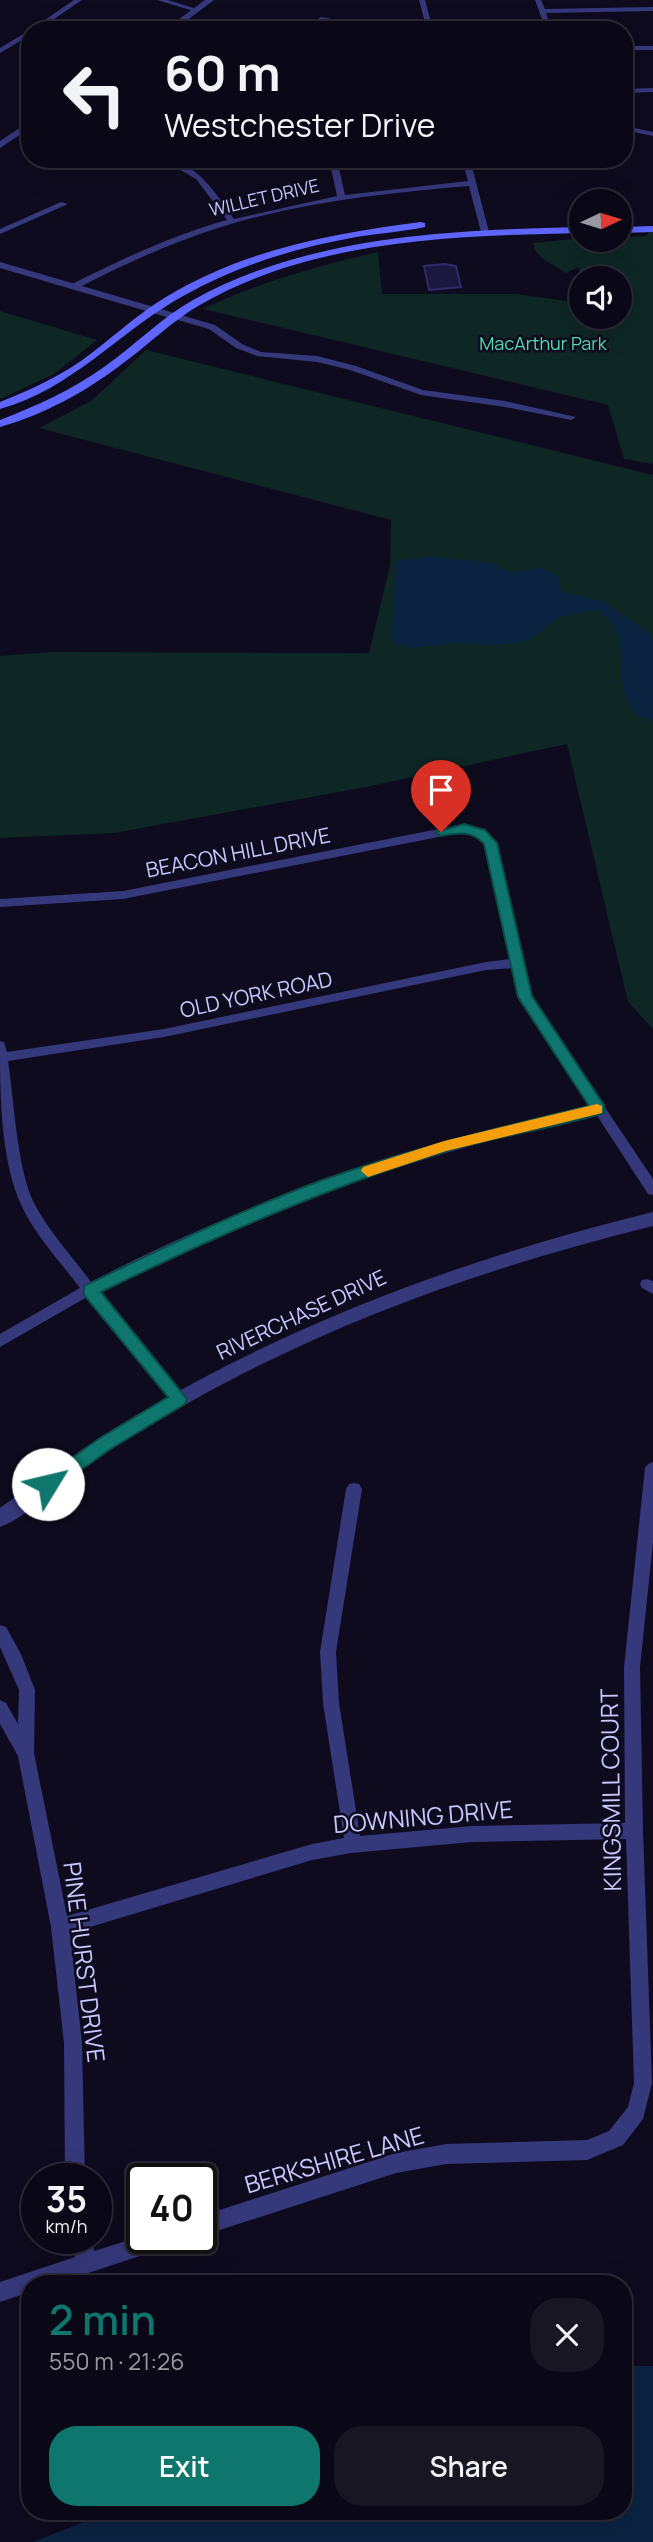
<!DOCTYPE html>
<meta charset="utf-8">
<style>
:root{--surface:#0a0816;--page:#181623;--text:#f1f3f6;--muted:#999aa1;--line:#2a2935;--accent:#0f766e}
body{margin:0;font-family:Manrope,sans-serif;background:var(--page);color:var(--text);height:100vh;display:flex;flex-direction:column;font-size:26px;white-space:nowrap}
*{box-sizing:border-box;margin:0}
p{font-size:23px;color:var(--muted)}
.icon{flex:none;width:38px;height:38px;fill:none;stroke:currentColor;stroke-width:2;stroke-linecap:round;stroke-linejoin:round}
.map{position:relative;flex:1;overflow:hidden}
.details{position:absolute;left:21px;top:2275px;width:611px;height:245px;display:flex;flex-direction:column;background:var(--surface);border-radius:28px;box-shadow:0 7px 28px #0002,0 0 0 2px var(--line)}
.details>*{flex:none}
.guide{position:absolute;left:21px;top:21px;width:612px;height:147px;border-radius:28px;box-shadow:0 7px 28px #0002,0 0 0 2px var(--line);background:#0a0816;color:var(--text);overflow:hidden}
.needle{width:46px;rotate:86deg}
.buttons{position:absolute;left:569px;top:189px;display:grid;gap:14px}
.buttons a{display:grid;place-items:center;width:63px;height:63px;border-radius:50%;background:var(--surface);box-shadow:0 7px 28px #0002,0 0 0 2px var(--line);font-size:35px}
.speed{position:absolute;left:21px;top:2163px;display:flex;gap:14px;font-size:35px;font-weight:700;text-align:center}
.speed>*{display:grid;place-content:center;width:91px;height:91px;border-radius:50%;background:var(--surface);box-shadow:0 7px 28px #0002,0 0 0 2px var(--line);line-height:1}
.speed small{font-size:18px;font-weight:400}
.speed .limit{border:4px solid #111;border-radius:10px;background:#fff;color:#111}
.pin{position:absolute;display:grid;place-items:center;width:60px;height:60px;color:#fff;margin:-72px -30px;border-radius:50% 50% 50% 0;rotate:-45deg;box-shadow:0 0 7px #0007}
.pin .icon{rotate:45deg}
.me{position:absolute;width:77px;margin:-38px;rotate:54deg;stroke-linejoin:round;filter:drop-shadow(0 0 5px #0008)}
.turn{display:flex;align-items:center;gap:24px;height:147px;padding:0 28px;font-size:32px}
.turn .icon{width:91px;height:91px;stroke-width:2.5}
.turn b{display:block;font-size:49px;line-height:60px}
.round{display:grid;place-items:center;flex:none;width:74px;height:74px;border-radius:28px;background:var(--page)}
.summary{display:flex;align-items:center;justify-content:space-between;height:119px;padding:0 28px}
h1{font-size:42px;font-weight:600;line-height:52px;color:var(--accent)}
.primary-button{display:flex;gap:14px;margin-top:auto;padding:14px 28px}
.primary-button a{flex:1;height:80px;border-radius:28px;background:var(--accent);color:#fff;font-size:28px;font-weight:600;line-height:80px;text-align:center}
.primary-button a+a{background:var(--page);color:var(--text)}
.map>svg:first-child{display:block}
</style>
<div class="map">
<svg width="653" height="2542" viewBox="0 0 653 2542">
<rect width="100%" height="100%" fill="#0d0b1d"/>
<path fill="#0e2724" d="M649 232H653V464L624 459 608 405 203 309C260 282 317 266 378 252L382 294H516L581 303V317H620V278L581 279 578 267 566 273C554 264 535 259 533 243L581 238 620 240V237L646 236Z
M0 311 97 340 54 374 0 399Z
M146 350 653 475V1029L628 1002 567 744 366 787 114 833 0 838V656L51 652 369 653 390 565 391 520 39 428 91 401Z"/>
<path fill="#0b2341" d="M431 557 493 563 511 573 539 568 558 576 561 592 604 602 648 632 653 640V721L636 715C632 707 625 698 624 690 616 655 631 633 597 610L561 616 527 641 495 645 457 643 409 648 391 641 396 561Z
M623 2366H653V2542H33L111 2511H623Z"/>
<path fill="#1c173e" stroke="#31296a" stroke-width="2" d="M445 264 456 266 461 287 429 290 424 266Z"/>
<g fill="none" stroke-linecap="round" stroke-linejoin="round">
<path fill="#36387c" fill-rule="evenodd" d="M74 0H82L38 30H30Z
M157 0H168L200 10 197 12Z
M419 0H425L433 30H372L318 19 321 17 374 26H426Z
M535 0H541L545 9 653 7V11L546 13 552 30H546Z
M30 30V35L0 53V48Z
M625 46H653V50H625Z
M653 88V92L625 93V89Z
M625 126 653 132V136L625 130Z
M161 159C196 159 216 194 234 219L337 196 329 159H337L345 195 468 181 462 159H470L489 232 485 234 481 232 469 186C386 193 301 202 221 227 171 243 124 264 78 288H72V284C122 259 173 235 227 220L196 179Z
M61 202 68 204 0 234V229Z
M174 313 215 325 242 344 261 352 317 356 356 366 423 390 505 401 576 417 571 420 505 407 421 395 350 370 317 362 257 356 236 348 209 329 171 318V314Z
M464 824 485 830 496 843 531 997 653 1179V1195L648 1194 596 1114C423 1154 256 1208 99 1291L184 1395 186 1399 184 1403 179 1405 174 1403 87 1297 0 1347V1334L80 1288C59 1260 32 1232 19 1200 0 1154 0 1090 0 1041L4 1042 7 1052 164 1029 486 962 510 959 484 844 477 836 464 832 123 899 0 907V899L123 891ZM512 968 519 997 590 1106C417 1146 249 1199 91 1282 72 1256 49 1232 34 1203 17 1169 14 1100 8 1061L164 1037 486 970Z
M647 1279 653 1281V1294L642 1288 640 1284 642 1280Z
M653 1462V1542L640 1667 643 1831 652 2083 643 2119 623 2145 587 2160 446 2164 396 2173 201 2236V2216L396 2153 446 2144 587 2140 609 2131 628 2107 634 2083 626 1839 472 1842 351 1853 312 1860 70 1933 82 2043 85 2179H65L64 2043 51 1927 18 1756 0 1724V1700L6 1703 18 1724 19 1690 0 1647V1625L6 1627 21 1654 35 1690 34 1753 67 1916 312 1844 344 1838 323 1703 320 1652 346 1489 349 1484 354 1483 359 1484 362 1489 336 1652 339 1703 360 1836 472 1826 625 1823 624 1667 645 1468 648 1464Z
M142 2236V2238H174L171 2245 164 2248 55 2284H30V2292L0 2302V2282L75 2257 73 2238H93L94 2251Z"/>
<path fill="#36387c" fill-rule="evenodd" d="M205 0H214L174 30H164Z
M30 121V128L0 148V141Z
M0 262 178 314 179 316 170 318 0 268Z
M653 1212V1226C491 1266 336 1320 190 1402 152 1424 113 1447 78 1472 55 1489 25 1518 0 1527V1508C47 1474 94 1439 145 1410 305 1317 474 1256 653 1212Z"/>
<path fill="#5e66ff" fill-rule="evenodd" d="M421 222 425 223V227C402 232 379 233 356 237 296 248 238 265 185 295 120 330 73 389 0 409V402C28 391 56 378 81 361 110 340 136 315 166 297 243 250 333 233 421 222Z
M653 226V232L620 233V227Z
M581 227V233C453 236 312 239 198 306 171 322 148 345 122 364 87 391 43 415 0 427V420C36 406 72 390 104 367 134 346 161 318 193 300 311 235 450 230 581 227Z"/>
</g>
<path fill="#0f766e" stroke="#0a4d48" stroke-width="2" d="M464 824 485 830 497 843 532 996 604 1105V1113C551 1129 496 1136 444 1152 325 1188 212 1238 101 1292L187 1399 185 1404 112 1448 54 1489H42L39 1484 42 1479 100 1438 168 1397 84 1295V1286C161 1249 237 1212 317 1182 406 1150 497 1128 589 1106L518 997 484 844C471 830 459 833 441 836L435 832Z"/>
<path fill="#f59e0b" d="M597 1104 602 1106V1113L446 1151 368 1177 361 1171 363 1167 444 1141Z"/>
<g text-anchor="middle" dominant-baseline="central" stroke-width="5" stroke-linejoin="round" paint-order="stroke">
<g font-size="18" fill="#c9c7ff" stroke="#0d0b1d">
<text transform="translate(264 197) rotate(-13)">WILLET DRIVE</text>
</g>
<g font-size="18" fill="#54deb2" stroke="#0d0b1d">
<text x="543" y="343">MacArthur Park</text>
</g>
<g font-size="21" fill="#c9c7ff" stroke="#0d0b1d">
<text transform="translate(238 852) rotate(-11)">BEACON HILL DRIVE</text>
<text transform="translate(256 994) rotate(-12)">OLD YORK ROAD</text>
<text transform="translate(301 1314) rotate(-25)">RIVERCHASE DRIVE</text>
</g>
<g font-size="24" fill="#c9c7ff" stroke="#0d0b1d">
<text transform="translate(610 1790) rotate(-91)">KINGSMILL COURT</text>
<text transform="translate(423 1816) rotate(-5)">DOWNING DRIVE</text>
<text transform="translate(85 1962) rotate(83)">PINE HURST DRIVE</text>
<text transform="translate(334 2159) rotate(-16)">BERKSHIRE LANE</text>
</g>
</g>
</svg>
<div class="buttons">
<a><svg class="needle" viewBox="-14 -14 28 28"><path d="M0-13l5 13h-10z" fill="#e53935"/><path d="M0 13l5-13h-10z" fill="#999aa1"/></svg></a>
<a><svg class="icon" aria-label="sound" viewBox="0 0 24 24"><path d="M4 9h4l5-4v14l-5-4H4zM17 9q2 3 0 6"/></svg></a>
</div>
<div class="speed"><div>35<small>km/h</small></div><div class="limit">40</div></div>
<div class="pin" style="left:441px;top:832px;background:#d93025"><svg class="icon" aria-label="arrive" viewBox="0 0 24 24"><path d="M6 21V4h12l-3 4 3 4H6"/></svg></div>
<svg class="me" style="left:48px;top:1484px" viewBox="-20 -20 40 40"><circle r="19" fill="#fff"/><path d="M0-13L10 11 0 6-10 11z" fill="#0f766e"/></svg>
<div class="guide">
<div class="turn"><svg class="icon" aria-label="left" viewBox="0 0 24 24"><path d="M17 20v-9H6M10 6l-5 5 5 5"/></svg><div><b>60 m</b>Westchester Drive</div></div>
</div>
<section class="details">
<div class="summary"><div><h1>2 min</h1><p>550 m · 21:26</p></div><a class="round"><svg class="icon" aria-label="close" viewBox="0 0 24 24"><path d="M6 6l12 12M18 6L6 18"/></svg></a></div>
<div class="primary-button"><a>Exit</a><a>Share</a></div>
</section>
</div>
